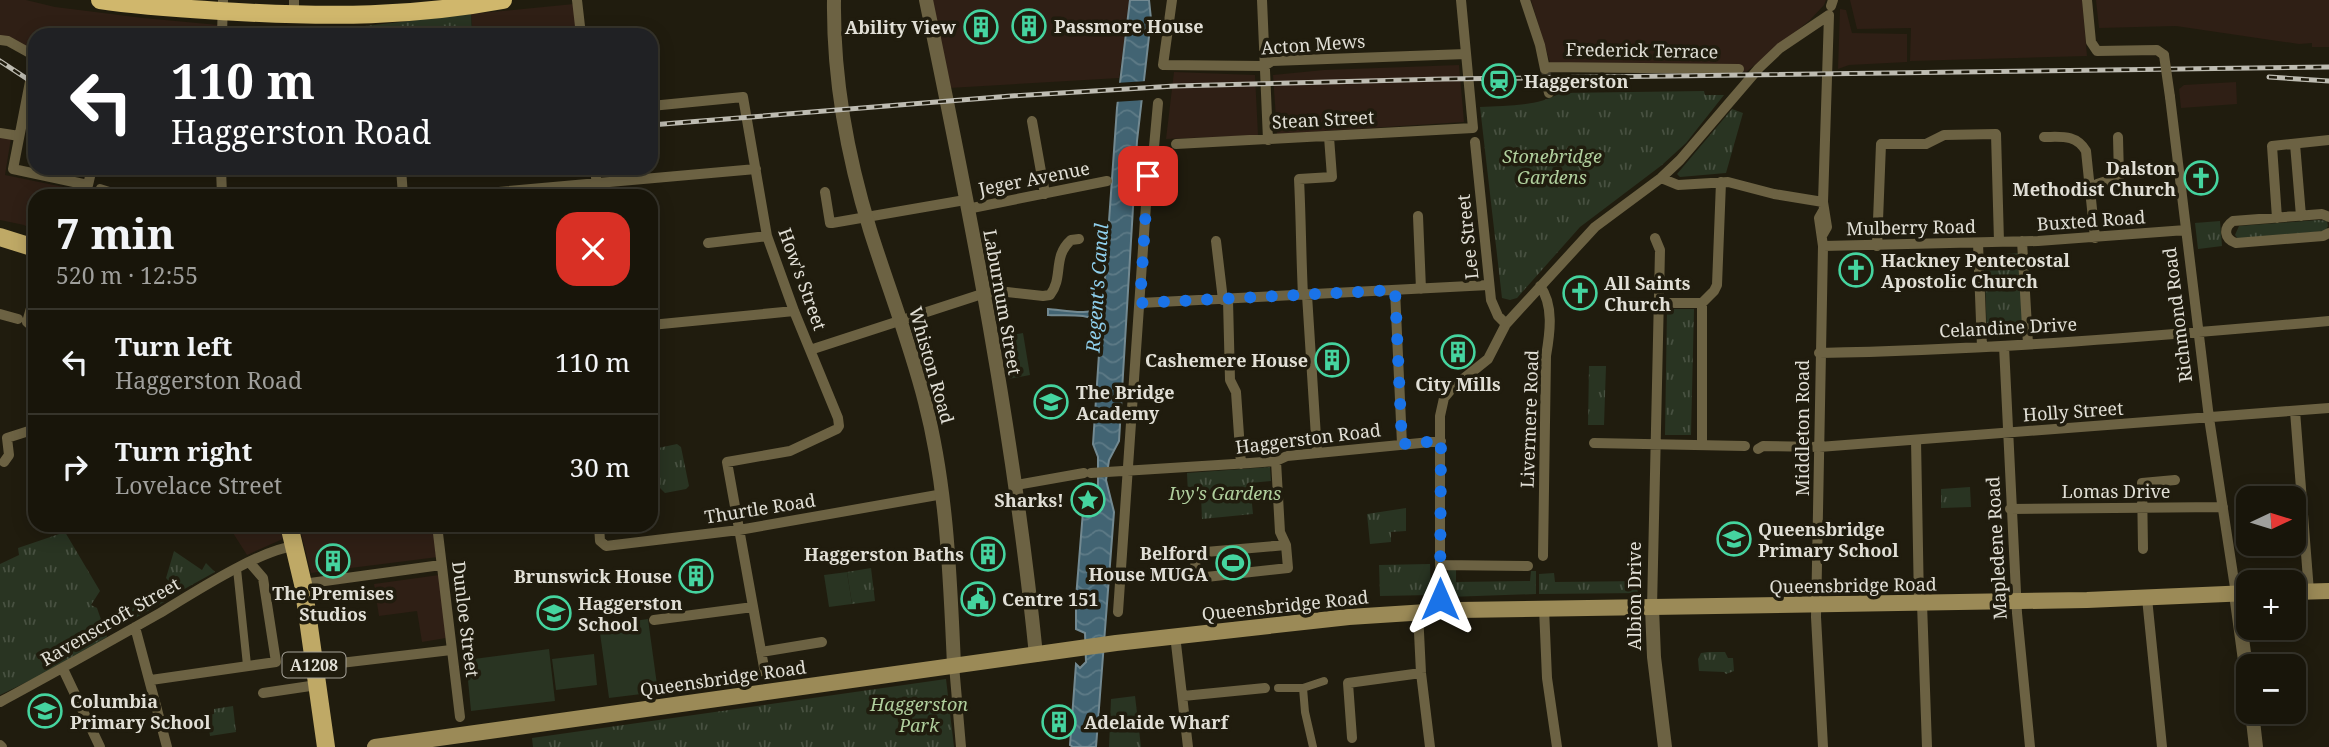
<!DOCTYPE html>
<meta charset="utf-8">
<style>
:root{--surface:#18150a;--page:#211e13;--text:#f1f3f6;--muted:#9f9f9c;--line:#36342b}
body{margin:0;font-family:"Noto Serif",serif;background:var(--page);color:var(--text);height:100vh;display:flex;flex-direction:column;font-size:26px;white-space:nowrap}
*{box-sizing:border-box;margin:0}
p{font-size:23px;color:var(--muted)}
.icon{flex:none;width:38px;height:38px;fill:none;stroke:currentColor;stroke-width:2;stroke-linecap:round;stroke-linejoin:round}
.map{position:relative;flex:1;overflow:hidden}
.panel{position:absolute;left:28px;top:189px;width:630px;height:343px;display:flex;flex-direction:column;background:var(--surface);border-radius:21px;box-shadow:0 4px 18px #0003,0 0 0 2px var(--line)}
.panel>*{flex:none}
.guide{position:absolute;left:28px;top:28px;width:630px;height:147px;border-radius:21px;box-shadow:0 4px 18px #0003,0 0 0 2px var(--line);background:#202124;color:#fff;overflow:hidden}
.needle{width:46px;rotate:86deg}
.buttons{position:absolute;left:2236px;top:486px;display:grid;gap:14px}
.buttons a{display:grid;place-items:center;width:70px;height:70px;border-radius:14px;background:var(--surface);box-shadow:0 4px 18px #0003,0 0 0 2px var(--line);font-size:35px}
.pin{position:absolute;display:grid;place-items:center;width:60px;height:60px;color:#fff;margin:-30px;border-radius:14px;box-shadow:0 4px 10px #0006}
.me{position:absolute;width:77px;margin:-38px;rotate:0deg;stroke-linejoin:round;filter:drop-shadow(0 0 5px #0008)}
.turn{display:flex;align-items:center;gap:24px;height:147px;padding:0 28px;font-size:32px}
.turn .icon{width:91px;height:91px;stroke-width:2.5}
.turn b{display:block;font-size:49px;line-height:60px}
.round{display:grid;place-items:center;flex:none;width:74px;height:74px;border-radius:21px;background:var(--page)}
.overview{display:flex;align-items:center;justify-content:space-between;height:119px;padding:0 28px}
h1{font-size:42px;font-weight:700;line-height:52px}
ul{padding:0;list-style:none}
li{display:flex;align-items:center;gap:21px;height:105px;padding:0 28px;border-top:2px solid var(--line)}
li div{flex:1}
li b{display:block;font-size:26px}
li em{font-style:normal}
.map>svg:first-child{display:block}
</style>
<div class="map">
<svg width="2329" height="747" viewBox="0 0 2329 747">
<defs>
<pattern id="grass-tufts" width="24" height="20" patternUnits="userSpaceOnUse" patternTransform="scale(1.75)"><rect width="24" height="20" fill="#293422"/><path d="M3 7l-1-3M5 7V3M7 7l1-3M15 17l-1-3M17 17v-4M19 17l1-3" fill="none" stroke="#485141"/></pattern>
<pattern id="water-waves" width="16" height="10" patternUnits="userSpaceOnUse" patternTransform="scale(1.75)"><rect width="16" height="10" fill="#426473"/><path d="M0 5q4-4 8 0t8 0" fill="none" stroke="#5d7a86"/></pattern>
</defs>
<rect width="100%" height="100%" fill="#201c0e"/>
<path fill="#2f1f15" d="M0 0H26L55 7 143 18 219 25 218 35H35V51L0 37Z
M932 0H1130L1119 78 949 88Z
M1531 0H1826L1824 5 1810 20 1746 72 1551 66Z
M1850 0H2082L2087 56 1910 61 1911 28 1857 29Z
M2096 0H2329V47H2312V43L2299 44 2176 26 2099 28Z
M574 4 576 35H473L471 14Z
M1840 9 1846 10 1852 33 1907 34V62L1849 65 1838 69Z
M1459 65 1464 122 1277 134 1273 75 1324 70Z
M1174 72 1255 75 1258 135 1166 139Z
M2236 82 2237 104 2181 108 2179 89 2184 85Z
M0 136 11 138 5 175 78 190 76 196H35V231L24 225 0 220Z
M228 525H278L285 538 247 555Z
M299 525H434L438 557 311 573Z
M439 575 446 638 422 642 417 611 379 616 374 584Z"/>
<path fill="url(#grass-tufts)" d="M471 14 472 34 467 35H321V31Z
M1704 91 1705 95H1724L1686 143 1662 165 1580 227 1517 298 1510 300 1502 298 1480 107C1506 105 1537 107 1560 93Z
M1732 109 1743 113 1726 173 1680 177 1677 174Z
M2319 220 2327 221 2328 226 2325 231 2238 239 2235 235 2239 226Z
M2220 221 2222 246 2198 249 2195 223Z
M2020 253 2023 332 1987 333 1984 255Z
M1667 309H1694L1691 435H1665Z
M1589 366H1606L1604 425H1588Z
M677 444 681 447 689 486 686 489 665 493 660 488 654 451 658 448Z
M1270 467 1271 481 1250 483 1253 514 1202 519 1201 495H1188L1187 473Z
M1970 487 1971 507 1941 508V489Z
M1406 508V531L1391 532V542L1370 544 1367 514Z
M65 532 100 591 91 605 97 608 107 637 39 676 0 695V564L19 555 18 548Z
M174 551 202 570 206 563 215 572 179 592 166 578Z
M1430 564 1431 595 1380 596 1379 565Z
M871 568 875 601 852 604 847 572Z
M1448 568H1456V582L1530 581 1531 571H1536V594L1448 597Z
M1554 573 1555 582 1642 581V593L1539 594V574Z
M157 590 161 591 164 602 128 622 122 612Z
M1708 652H1725L1728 658H1733L1734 671 1726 674 1724 672 1699 671 1698 659 1701 653Z
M946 679 954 747H533L532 738Z
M1135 696 1141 747H1109L1111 699Z
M233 706 236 732 210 736 207 715 214 714V709Z"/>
<path fill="#293422" d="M1023 333 1030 375 1009 379 1001 337Z
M847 572 852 604 829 607 824 575Z
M648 619 658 692 609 698 599 626Z
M549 649 555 701 471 711 466 660Z
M594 654 597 685 556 690 552 659Z"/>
<path fill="url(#water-waves)" stroke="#728991" stroke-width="2" d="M1130 0H1149L1151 19 1137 141 1119 441 1109 460 1106 480 1114 512 1096 747H1073L1070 745 1076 664 1080 668 1086 662 1085 633 1076 629V598L1084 499 1098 486V457L1093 444 1101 324C1090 312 1063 316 1048 315V309C1064 310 1090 317 1103 306L1117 108Z"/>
<path fill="#201c0e" d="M1147 81 1145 100 1114 102 1116 83Z"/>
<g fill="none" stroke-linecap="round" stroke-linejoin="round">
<path stroke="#3d392c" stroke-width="10" stroke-dasharray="10 5" stroke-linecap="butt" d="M1545 69 1548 89"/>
<path stroke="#6c6243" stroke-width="8" d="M100 188 125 196
M237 569 247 665
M1278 688H1303
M1313 747 1305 712 1303 688 1324 681"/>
<path stroke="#6c6243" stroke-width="10" d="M294 0V15
M577 0 581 35
M1172 0 1163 65 1264 66 1272 61 1466 54
M1262 0 1268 140
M1525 0 1540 45 1545 69
M2087 0 2091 42 2097 51 2157 50 2164 55
M1831 6 1833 0
M222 35 223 0
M0 40 8 41 35 56
M35 56 13 169 88 185 92 168
M1545 67 1739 69
M1548 89 1549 93
M2170 97 2209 418 2236 594
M651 106 743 97 767 236 794 311 838 418 839 426 837 429 790 451 727 462 765 673
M1032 121 1045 194
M0 133 19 136
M2044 137C2061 137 2076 134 2086 151L2095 238
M1475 142 1491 300 1498 316 1506 324
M1176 144 1473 128 1461 0
M2295 144 2301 216
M221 168 222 196
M401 168 403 196
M595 168 598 196
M1661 178 1678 185 1728 182 1774 194 1823 202
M825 192 830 223H832L965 200
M2091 192 2097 184 2119 177 2118 137
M453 196 756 169
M967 209 1107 181
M1418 216 1421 289
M2329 217 2322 214 2233 221C2223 228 2224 239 2236 243L2323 236 2329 233
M2277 218 2272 146 2329 140
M1216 241 1223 300
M2022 241 2028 344
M708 243 767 236
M1978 243 1982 347
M1823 246 2038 241 2186 230
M1877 246 1881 144H1926L1944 135 1996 134 1999 242
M1540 286C1554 305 1550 333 1546 356L1543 556
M1395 290 1402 444
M35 294 27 322 35 329
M1303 295C1301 256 1301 218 1299 179L1332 177 1329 137
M1307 295 1317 453
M1228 300 1230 380 1236 392 1241 464
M1140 303 1489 285
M1659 303H1702V445
M1702 303 1714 291 1717 285 1721 182
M0 314 18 319
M651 325 794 311
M2004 346 2017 613 2030 747
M810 350 982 294 1007 292 1043 296 1050 295C1064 277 1052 257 1071 240L1079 239
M1819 353C1990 350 2160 336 2329 321
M2295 411 2309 592
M1916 440 1919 603
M1594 443 1745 446
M1758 449 1763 446 1819 447 2329 408
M1276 461 1280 532 1286 545 1288 568 1197 578 1194 553 1286 545
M4 462 9 455 7 438 35 429
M1091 473 1250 463 1276 461 1287 456 1441 441
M1016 485 1084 473
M2010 509 2223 507
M437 525 460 717
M599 525 600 541 606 546 739 530 943 494
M2143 549 2142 483 2175 480
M1440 565 1528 566
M303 584 441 565
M2147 598 2162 747
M1922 603 1927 747
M1544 608 1547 678 1557 747
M1652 608 1660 250 1655 238
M1440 611V416L1444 398 1453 387 1488 359 1506 324 1595 227 1661 178 1680 160 1759 68 1780 48 1829 15 1823 202 1827 227 1823 234
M1118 612 1148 176 1150 155 1154 147 1158 103
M1418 612 1421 673 1430 747
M654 620 753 607
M135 627 167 747
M1175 635 1188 747
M761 652 822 642
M954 665 961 747
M315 666 451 650
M63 669 100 747
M151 680 276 662 263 578 250 563
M263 693 317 685
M1183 696 1265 688
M0 702C54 673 107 643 160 613 193 593 259 550 295 546
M1352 738 1348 683 1421 673
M0 745 2 747
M1823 747 1816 617 1823 246 1819 218 1823 211"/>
<path stroke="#6c6243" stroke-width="14" d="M834 0C833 78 847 155 870 230 888 287 910 343 925 402 947 487 950 577 954 665
M926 0C971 216 1014 435 1036 655
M2236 594 2249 690
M1652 608 1654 657 1665 747
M2252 712 2256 747"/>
<path stroke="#9b8a57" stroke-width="16" d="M2294 592 2329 591
M375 747 1116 643 1349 617 1458 610 2087 600 2249 593"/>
<path stroke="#bfa966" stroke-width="18" d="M0 237 35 248
M289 525 303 584 326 747"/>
<path stroke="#d0b76c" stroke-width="18" d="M100 0C146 7 191 9 238 12 331 17 412 17 503 0"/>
<defs>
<path id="rail" d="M0 61 35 84
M2269 77 2329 81
M651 125 1011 96 1175 86 1443 79 2329 67"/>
</defs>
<use href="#rail" stroke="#bebcb2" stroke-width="5"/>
<use href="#rail" stroke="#201c0e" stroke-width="2.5" stroke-dasharray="8" stroke-linecap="butt"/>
<path stroke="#6c6243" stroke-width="10" d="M2164 55 2170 97"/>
</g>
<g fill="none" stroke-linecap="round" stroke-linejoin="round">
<path stroke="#1a73e8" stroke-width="12" stroke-dasharray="0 21.6" d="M1148 176 1140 303 1395 290 1402 444 1441 441 1440 599"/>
</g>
<defs>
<symbol id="building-ring" viewBox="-11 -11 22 22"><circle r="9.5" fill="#201c0e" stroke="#45d49f" stroke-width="1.5"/><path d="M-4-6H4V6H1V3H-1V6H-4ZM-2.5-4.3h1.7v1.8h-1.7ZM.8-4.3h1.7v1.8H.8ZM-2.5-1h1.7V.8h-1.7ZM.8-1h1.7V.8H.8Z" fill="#45d49f"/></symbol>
<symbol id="station-ring" viewBox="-11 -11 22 22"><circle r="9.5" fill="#201c0e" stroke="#45d49f" stroke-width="1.5"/><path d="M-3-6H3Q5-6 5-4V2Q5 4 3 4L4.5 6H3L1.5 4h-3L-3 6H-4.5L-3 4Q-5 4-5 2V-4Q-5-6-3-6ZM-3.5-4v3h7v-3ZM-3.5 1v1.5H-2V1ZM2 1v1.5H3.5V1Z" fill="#45d49f"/></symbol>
<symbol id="church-ring" viewBox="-11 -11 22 22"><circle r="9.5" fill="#201c0e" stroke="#45d49f" stroke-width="1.5"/><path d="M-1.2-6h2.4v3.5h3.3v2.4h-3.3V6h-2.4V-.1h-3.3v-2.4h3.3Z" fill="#45d49f"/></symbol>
<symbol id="school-ring" viewBox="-11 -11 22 22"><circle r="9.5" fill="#201c0e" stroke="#45d49f" stroke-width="1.5"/><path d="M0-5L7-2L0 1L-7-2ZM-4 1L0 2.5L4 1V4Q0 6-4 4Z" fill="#45d49f"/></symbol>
<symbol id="sight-ring" viewBox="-11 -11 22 22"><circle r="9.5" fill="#201c0e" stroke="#45d49f" stroke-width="1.5"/><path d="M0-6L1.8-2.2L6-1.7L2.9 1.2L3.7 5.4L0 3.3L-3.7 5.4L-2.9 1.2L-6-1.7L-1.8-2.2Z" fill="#45d49f"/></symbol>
<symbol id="stadium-ring" viewBox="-11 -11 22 22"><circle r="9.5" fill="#201c0e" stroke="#45d49f" stroke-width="1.5"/><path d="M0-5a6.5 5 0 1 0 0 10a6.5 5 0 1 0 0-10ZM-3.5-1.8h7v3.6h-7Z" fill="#45d49f"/></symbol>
<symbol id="civic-ring" viewBox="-11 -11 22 22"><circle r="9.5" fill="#201c0e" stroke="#45d49f" stroke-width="1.5"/><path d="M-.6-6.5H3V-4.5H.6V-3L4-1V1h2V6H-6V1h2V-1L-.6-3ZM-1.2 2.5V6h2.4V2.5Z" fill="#45d49f"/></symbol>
</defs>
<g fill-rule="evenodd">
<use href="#building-ring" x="1010" y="7" width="38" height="38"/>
<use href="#building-ring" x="962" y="8" width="38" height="38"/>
<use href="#station-ring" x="1480" y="62" width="38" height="38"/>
<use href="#church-ring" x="2182" y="159" width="38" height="38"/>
<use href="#church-ring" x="1837" y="251" width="38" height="38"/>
<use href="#church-ring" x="1561" y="274" width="38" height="38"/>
<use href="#building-ring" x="1439" y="333" width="38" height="38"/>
<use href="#building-ring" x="1313" y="341" width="38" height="38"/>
<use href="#school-ring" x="1032" y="383" width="38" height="38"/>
<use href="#sight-ring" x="1069" y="481" width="38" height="38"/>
<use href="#school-ring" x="1715" y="520" width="38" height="38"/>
<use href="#building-ring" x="969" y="535" width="38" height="38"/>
<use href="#building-ring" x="314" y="542" width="38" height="38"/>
<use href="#stadium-ring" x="1214" y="544" width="38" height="38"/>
<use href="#building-ring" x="677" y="557" width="38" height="38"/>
<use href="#civic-ring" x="959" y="580" width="38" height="38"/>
<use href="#school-ring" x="535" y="594" width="38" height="38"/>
<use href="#school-ring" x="26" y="692" width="38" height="38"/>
<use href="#building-ring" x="1040" y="703" width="38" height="38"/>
</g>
<g text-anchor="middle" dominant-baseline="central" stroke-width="7" stroke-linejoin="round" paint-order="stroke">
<rect fill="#201c0e" stroke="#a7a49a" stroke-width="2" x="282.5" y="652.5" width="63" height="25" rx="5"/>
<g font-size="16" font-weight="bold" fill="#e1dfd6">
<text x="314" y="665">A1208</text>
</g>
<g font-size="18" font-weight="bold" fill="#e1dfd6" stroke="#201c0e" text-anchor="start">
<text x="1054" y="26">Passmore House</text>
<text x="956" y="27" text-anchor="end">Ability View</text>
<text x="1524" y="81">Haggerston</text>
<text x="2176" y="168" text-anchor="end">Dalston<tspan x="2176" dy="21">Methodist Church</tspan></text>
<text x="1881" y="260">Hackney Pentecostal<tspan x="1881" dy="21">Apostolic Church</tspan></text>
<text x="1604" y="283">All Saints<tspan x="1604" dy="21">Church</tspan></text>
<text x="1308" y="360" text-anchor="end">Cashemere House</text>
<text x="1458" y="384" text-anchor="middle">City Mills</text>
<text x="1076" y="392">The Bridge<tspan x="1076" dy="21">Academy</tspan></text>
<text x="1064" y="500" text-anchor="end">Sharks!</text>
<text x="1758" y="529">Queensbridge<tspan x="1758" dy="21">Primary School</tspan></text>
<text x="1208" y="553" text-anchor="end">Belford<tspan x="1208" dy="21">House MUGA</tspan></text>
<text x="964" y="554" text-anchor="end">Haggerston Baths</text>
<text x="672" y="576" text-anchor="end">Brunswick House</text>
<text x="333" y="593" text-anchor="middle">The Premises<tspan x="333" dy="21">Studios</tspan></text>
<text x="1002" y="599">Centre 151</text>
<text x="578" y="603">Haggerston<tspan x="578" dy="21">School</tspan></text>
<text x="70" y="701">Columbia<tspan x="70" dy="21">Primary School</tspan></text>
<text x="1084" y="722">Adelaide Wharf</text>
</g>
<g font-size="18" fill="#e1dfd6" stroke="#201c0e">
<text transform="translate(1313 44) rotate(-4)">Acton Mews</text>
<text transform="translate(1642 50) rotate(1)">Frederick Terrace</text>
<text transform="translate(1323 119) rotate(-3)">Stean Street</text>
<text transform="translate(1034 178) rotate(-11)">Jeger Avenue</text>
<text transform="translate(2091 220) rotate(-4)">Buxted Road</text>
<text transform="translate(1911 227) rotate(-1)">Mulberry Road</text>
<text transform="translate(1467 237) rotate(-96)">Lee Street</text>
<text transform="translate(803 279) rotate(70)">How's Street</text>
<text transform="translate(1003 302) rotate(80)">Laburnum Street</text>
<text transform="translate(2177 315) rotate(-97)">Richmond Road</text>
<text transform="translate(2008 327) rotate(-3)">Celandine Drive</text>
<text transform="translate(932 365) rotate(74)">Whiston Road</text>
<text transform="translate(2073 411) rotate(-4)">Holly Street</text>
<text transform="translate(1529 419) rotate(-88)">Livermere Road</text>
<text transform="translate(1802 428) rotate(-90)">Middleton Road</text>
<text transform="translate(1308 438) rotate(-7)">Haggerston Road</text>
<text x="2116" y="491">Lomas Drive</text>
<text transform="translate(760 508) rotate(-9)">Thurtle Road</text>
<text transform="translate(1996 548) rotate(-93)">Mapledene Road</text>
<text transform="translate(1853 585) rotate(-1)">Queensbridge Road</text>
<text transform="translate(1634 596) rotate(-90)">Albion Drive</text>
<text transform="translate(1285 605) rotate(-6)">Queensbridge Road</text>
<text transform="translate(466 619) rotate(83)">Dunloe Street</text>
<text transform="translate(110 621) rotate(-30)">Ravenscroft Street</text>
<text transform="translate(723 678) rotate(-8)">Queensbridge Road</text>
</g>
<g font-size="18" font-style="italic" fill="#b0cf9d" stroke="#201c0e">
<text x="1552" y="156">Stonebridge<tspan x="1552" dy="21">Gardens</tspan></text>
<text x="1225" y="493">Ivy's Gardens</text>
<text x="919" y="704">Haggerston<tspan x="919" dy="21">Park</tspan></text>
</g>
<g font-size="19" font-style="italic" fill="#8fcfec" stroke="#201c0e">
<text transform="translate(1097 288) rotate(-86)">Regent's Canal</text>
</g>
</g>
</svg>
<div class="buttons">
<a><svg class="needle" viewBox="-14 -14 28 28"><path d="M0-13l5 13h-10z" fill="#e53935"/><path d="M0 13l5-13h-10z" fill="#9f9f9c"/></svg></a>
<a>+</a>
<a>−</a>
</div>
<div class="pin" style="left:1148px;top:176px;background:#d93025"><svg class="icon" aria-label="arrive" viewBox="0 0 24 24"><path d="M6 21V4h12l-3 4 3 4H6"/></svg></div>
<svg class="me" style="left:1440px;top:599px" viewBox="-20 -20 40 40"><path d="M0-17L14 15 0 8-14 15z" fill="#1a73e8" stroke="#fff" stroke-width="4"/></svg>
<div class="guide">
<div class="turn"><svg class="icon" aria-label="left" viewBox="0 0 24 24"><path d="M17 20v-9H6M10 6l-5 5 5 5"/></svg><div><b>110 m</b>Haggerston Road</div></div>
</div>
<section class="panel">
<div class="overview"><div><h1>7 min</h1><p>520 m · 12:55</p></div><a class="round" style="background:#d93025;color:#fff"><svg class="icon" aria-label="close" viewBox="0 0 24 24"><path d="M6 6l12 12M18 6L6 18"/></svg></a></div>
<ul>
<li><svg class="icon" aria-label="left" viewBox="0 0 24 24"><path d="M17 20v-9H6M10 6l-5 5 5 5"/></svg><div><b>Turn left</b><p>Haggerston Road</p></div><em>110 m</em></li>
<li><svg class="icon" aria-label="right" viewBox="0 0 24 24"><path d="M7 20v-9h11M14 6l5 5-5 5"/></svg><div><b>Turn right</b><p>Lovelace Street</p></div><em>30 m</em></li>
</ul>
</section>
</div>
